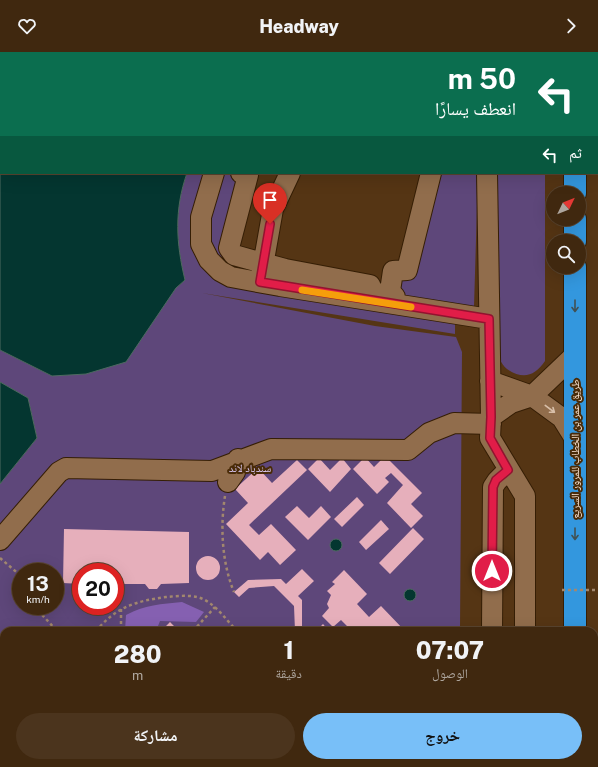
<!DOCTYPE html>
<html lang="ar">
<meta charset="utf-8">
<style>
:root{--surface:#40280f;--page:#4b341d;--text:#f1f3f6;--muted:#aea69e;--line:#59442f;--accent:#78bff8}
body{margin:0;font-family:"Public Sans","Noto Naskh Arabic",sans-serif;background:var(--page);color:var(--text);direction:rtl;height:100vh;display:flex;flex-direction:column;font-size:15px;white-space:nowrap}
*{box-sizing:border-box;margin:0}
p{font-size:13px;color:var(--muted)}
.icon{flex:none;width:22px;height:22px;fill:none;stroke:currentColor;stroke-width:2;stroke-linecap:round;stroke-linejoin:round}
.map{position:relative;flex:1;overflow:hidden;direction:ltr}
.side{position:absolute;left:0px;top:575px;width:598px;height:140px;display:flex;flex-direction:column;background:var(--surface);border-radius:12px 12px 0 0;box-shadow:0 4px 16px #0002,0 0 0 1px var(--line);direction:rtl}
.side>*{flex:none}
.hud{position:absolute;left:0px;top:0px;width:598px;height:122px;box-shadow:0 4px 16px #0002,0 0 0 1px var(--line);direction:rtl;background:#0b6e4f;color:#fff;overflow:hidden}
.needle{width:26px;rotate:47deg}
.buttons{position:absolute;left:546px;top:134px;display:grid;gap:8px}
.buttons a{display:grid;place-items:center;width:40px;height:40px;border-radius:50%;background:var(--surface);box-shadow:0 4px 16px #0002,0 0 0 1px var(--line);font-size:20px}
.speed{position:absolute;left:12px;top:511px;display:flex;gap:8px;font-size:20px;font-weight:700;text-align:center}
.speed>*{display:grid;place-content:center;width:52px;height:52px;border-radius:50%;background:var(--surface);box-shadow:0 4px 16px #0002,0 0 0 1px var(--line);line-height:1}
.speed small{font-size:10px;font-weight:400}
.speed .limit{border:6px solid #d22;background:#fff;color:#111}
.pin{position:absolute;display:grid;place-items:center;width:34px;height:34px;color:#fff;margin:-41px -17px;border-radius:50% 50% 50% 0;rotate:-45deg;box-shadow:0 0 4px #0007}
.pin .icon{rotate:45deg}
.me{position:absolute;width:44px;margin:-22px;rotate:0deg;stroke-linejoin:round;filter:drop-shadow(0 0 3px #0008)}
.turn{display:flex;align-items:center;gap:14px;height:84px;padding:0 16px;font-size:18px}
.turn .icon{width:52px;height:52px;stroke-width:2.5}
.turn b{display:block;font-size:28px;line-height:34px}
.then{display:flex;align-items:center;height:38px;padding:0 16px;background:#0003;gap:8px;font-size:15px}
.eta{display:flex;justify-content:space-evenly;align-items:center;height:68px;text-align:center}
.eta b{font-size:24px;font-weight:800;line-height:28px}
.cta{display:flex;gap:8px;margin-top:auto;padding:8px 16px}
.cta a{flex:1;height:46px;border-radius:24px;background:var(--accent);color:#111;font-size:16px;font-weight:800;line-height:46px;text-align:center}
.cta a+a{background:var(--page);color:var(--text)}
header{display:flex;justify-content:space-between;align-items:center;height:52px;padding:0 16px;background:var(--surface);font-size:18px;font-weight:800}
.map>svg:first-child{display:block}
</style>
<header><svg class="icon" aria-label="forward" viewBox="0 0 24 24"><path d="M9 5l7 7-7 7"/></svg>Headway<svg class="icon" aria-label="heart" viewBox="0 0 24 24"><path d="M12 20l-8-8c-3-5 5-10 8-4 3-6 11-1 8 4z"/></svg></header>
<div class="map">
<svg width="598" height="715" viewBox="0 0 598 715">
<rect width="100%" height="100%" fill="#553514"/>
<path fill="#5e477a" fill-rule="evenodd" d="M187 121H207L203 212 455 272V282L202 241 375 274 456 285 462 300 460 579H4V711H459V715H0V432L37 386 28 346 0 330V298L52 324 176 236 185 228C176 191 174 158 187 121ZM21 520H55V554H21ZM81 520H115V554H81Z
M221 121H241L229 196 250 215 244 221 216 207 206 180Z
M431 121H478L474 255 401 247 393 219 407 218Z
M496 121H545V309C535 324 523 328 507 317 501 312 497 302 494 295Z"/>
<path fill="#8560b1" d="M182 550 204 560 196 570 160 569 156 579H125L126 563C144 553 162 552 182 550Z"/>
<path fill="#043630" stroke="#4d6a60" d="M0 80 1 121H187C174 158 176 191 185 228L176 236 126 310 86 322 52 324 0 298Z
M0 330 28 346 37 386 0 432Z
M330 493a6 6 0 1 1 12 0a6 6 0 1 1-12 0Z
M404 543a6 6 0 1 1 12 0a6 6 0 1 1-12 0Z"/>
<path fill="#e6afbb" d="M385 404 422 441 411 452 423 464 411 476 387 451 403 433 391 421 385 426 389 430 377 442 353 417 365 405 374 415Z
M319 406 330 418 342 406 351 417 330 440 308 417Z
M297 408 307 418 249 473 259 483 271 472 296 498 280 513 268 500 260 508 226 472 248 451 235 437 258 416 272 431Z
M357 445 364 453 342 475 334 467Z
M297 454 309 466 321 454 331 465 308 488 285 465Z
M381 468 389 477 366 498 359 490Z
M413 476 424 487 390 522 379 511Z
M64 477 189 480V531L161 532 157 537H149L145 532H115V520H81V532L63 531Z
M196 516a12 12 0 1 1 24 0a12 12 0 1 1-24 0Z
M302 517 314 529 298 544 302 548V579H295L294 554 274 534 249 536 239 545 234 540 248 528 281 527 286 532Z
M344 518 367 542 357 552 369 565 381 554 405 579H362L360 577 357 579H352L341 568 333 575 322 564 329 556 327 552 331 543 327 539 335 532 332 530Z
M170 570 179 579H161Z
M323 572 329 579H316Z
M0 669 4 672V711H29L25 715H0Z
M272 711H285L279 715Z
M312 711H363L359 715H308Z"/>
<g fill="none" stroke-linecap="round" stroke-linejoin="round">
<defs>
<path id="minor" d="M149 0 151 1
M257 0 258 1
M485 0V1
M548 0 549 1
M427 1V0
M214 121 201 165V192L209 208 220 219 231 225 280 234 489 267
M241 121 248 123 229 196 234 203 285 217 370 233 373 240 395 245 390 239 393 219 407 218 431 121
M487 121 491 365 490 386 525 444V579
M261 225 273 157 290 121
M490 329 532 344 562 366 575 387
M491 365 511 351 532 344 575 303
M228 430 235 420 238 407
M0 488 59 420 66 416 212 419 271 397 408 398 429 381 454 371 491 372
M492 579 493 435 497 429 508 418
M525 711V715
M492 715V711"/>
<path id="highway" d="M575 0V1
M575 121V141
M575 167V189
M575 215V579
M576 711V715"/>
</defs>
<use href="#minor" stroke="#351e05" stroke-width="22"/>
<use href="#highway" stroke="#351e05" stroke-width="24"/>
<path stroke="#a2876e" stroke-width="2.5" stroke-dasharray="3 3" stroke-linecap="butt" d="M53 0 54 1
M316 1 317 0
M364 1V0
M225 444C220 475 222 511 234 540
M0 506 21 524
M34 554 57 579
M121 557V579
M96 579C116 555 136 549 166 545 176 544 188 543 197 545 214 549 226 568 237 579
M193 579 215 555
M54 711V715
M89 711V715
M121 711 127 715
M220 711 221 715
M398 711 405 715
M40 715 44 711
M146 715 151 711
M295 715 298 711
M385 715 389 711"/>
<use href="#minor" stroke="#916d4c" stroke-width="20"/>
<use href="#highway" stroke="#3397de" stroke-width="22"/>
<path stroke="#a2876e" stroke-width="2.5" stroke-dasharray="3 3" stroke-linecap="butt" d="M562 538H598"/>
</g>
<defs><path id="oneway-shaft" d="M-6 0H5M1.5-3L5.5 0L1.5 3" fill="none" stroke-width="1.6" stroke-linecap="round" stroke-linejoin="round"/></defs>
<g stroke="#415153">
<use href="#oneway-shaft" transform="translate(575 254) rotate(90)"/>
<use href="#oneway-shaft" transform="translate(575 482) rotate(90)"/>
</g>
<use stroke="#d8bfa9" href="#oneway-shaft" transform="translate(550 357) rotate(37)"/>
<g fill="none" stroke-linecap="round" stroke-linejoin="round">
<defs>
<path id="route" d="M270 172 260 230 489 267 491 365 490 386 508 418 496 428 493 435 492 519"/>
</defs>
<use href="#route" stroke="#92132f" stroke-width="10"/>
<use href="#route" stroke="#e11d48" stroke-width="7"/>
<path stroke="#f59e0b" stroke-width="7" d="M302 238 411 255"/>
</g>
<g text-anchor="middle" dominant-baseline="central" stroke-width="4" stroke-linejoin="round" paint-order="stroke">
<g font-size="11" fill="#f7e2d1" stroke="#492b08">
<text transform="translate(575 397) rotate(-90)">طريق عمر بن الخطاب للمرور السريع</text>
</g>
<g font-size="11" fill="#dbc9f5" stroke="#492b08">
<text x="250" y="416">سندباد لاند</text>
</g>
</g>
</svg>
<div class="buttons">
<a><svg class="needle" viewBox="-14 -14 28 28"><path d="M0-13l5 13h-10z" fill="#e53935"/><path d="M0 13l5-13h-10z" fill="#aea69e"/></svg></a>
<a><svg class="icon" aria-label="search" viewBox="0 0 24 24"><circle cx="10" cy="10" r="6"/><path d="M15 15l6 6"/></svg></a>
</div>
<div class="speed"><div>13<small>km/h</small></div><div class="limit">20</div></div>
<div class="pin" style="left:270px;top:172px;background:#d93025"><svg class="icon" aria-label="arrive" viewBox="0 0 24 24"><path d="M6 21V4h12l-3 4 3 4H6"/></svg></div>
<svg class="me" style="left:492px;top:519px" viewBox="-20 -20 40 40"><circle r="17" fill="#e11d48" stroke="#fff" stroke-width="3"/><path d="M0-11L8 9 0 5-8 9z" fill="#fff"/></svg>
<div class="hud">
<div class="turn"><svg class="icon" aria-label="left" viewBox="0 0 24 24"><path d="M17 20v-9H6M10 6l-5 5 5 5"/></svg><div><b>50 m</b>انعطف يسارًا</div></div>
<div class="then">ثم<svg class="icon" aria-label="left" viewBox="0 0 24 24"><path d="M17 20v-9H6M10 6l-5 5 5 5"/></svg></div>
</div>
<section class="side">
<div class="eta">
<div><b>07:07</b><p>الوصول</p></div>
<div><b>1</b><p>دقيقة</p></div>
<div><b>280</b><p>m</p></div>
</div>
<div class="cta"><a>خروج</a><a>مشاركة</a></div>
</section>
</div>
